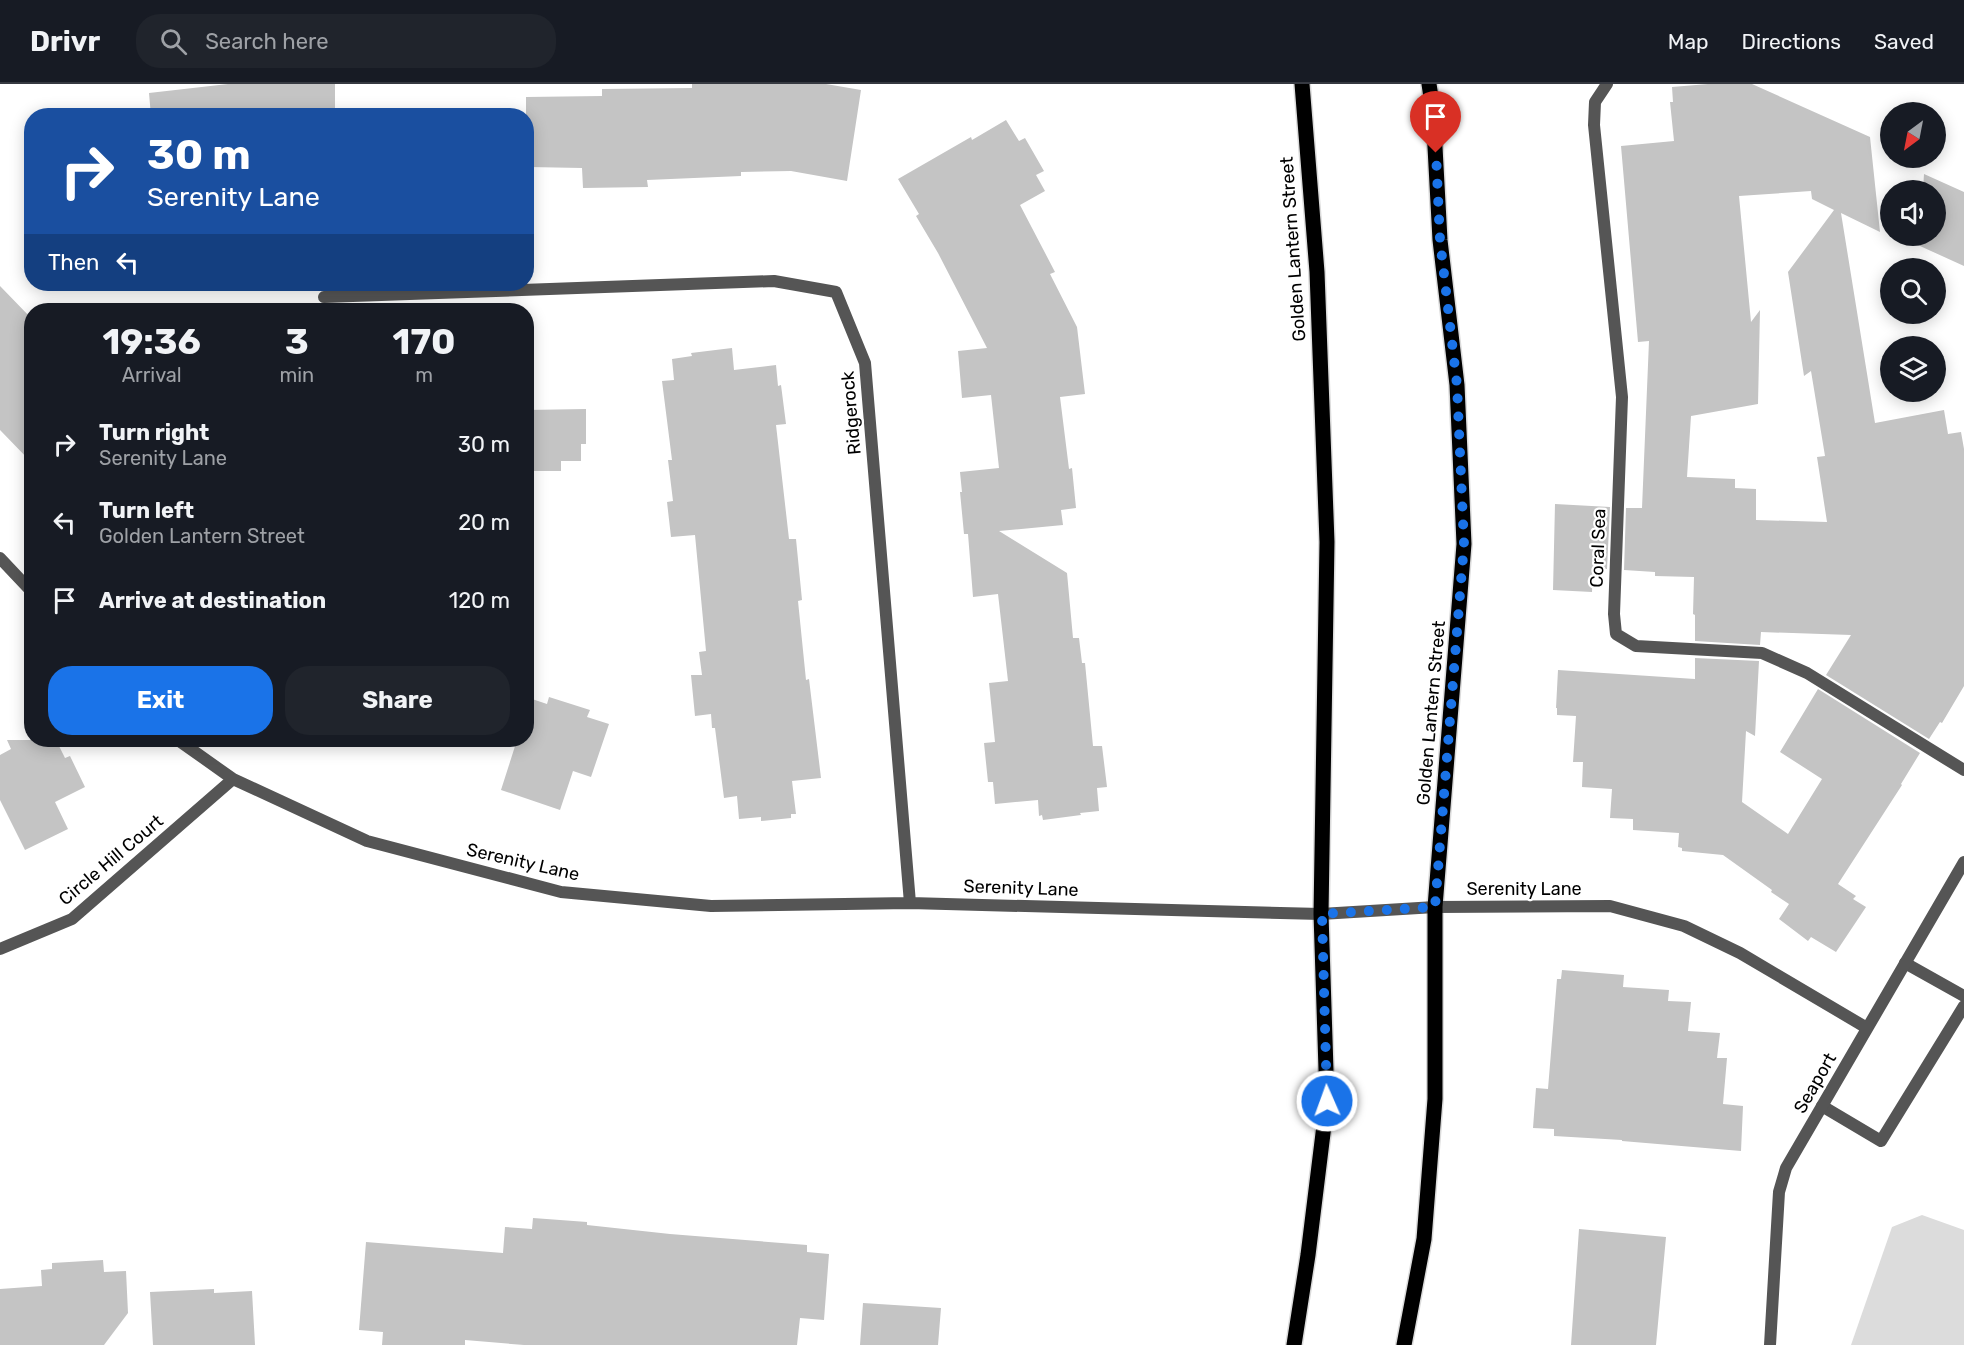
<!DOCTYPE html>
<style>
:root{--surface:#171b24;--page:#20242c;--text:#f1f3f6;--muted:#9ea1a6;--line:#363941;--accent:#1a73e8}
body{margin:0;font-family:Rubik,sans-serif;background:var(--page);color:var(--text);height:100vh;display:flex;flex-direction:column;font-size:22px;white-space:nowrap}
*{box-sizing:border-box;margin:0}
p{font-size:20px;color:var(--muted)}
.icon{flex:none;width:33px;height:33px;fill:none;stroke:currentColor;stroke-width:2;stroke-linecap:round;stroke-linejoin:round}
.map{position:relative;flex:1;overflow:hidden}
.sheet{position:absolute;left:24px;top:219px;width:510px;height:444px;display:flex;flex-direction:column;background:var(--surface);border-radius:24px;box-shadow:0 3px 15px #0003}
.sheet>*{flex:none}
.guide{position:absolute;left:24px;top:24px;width:510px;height:183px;border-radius:24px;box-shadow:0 3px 15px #0003;background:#1a4fa0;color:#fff;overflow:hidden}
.needle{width:39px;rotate:212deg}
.tools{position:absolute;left:1880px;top:18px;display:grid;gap:12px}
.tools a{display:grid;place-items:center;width:66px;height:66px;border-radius:50%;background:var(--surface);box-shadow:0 3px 15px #0003;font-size:30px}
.pin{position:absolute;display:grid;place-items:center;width:51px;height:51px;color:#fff;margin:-62px -26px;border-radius:50% 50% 50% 0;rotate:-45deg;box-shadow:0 0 6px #0007}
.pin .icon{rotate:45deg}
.me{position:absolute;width:66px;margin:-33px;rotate:358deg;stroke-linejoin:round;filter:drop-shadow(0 0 4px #0008)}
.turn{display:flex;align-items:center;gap:21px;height:126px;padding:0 24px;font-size:27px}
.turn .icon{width:78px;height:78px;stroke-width:2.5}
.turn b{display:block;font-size:42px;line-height:51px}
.then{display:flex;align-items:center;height:57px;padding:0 24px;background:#0003;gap:12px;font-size:22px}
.eta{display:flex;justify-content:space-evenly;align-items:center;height:102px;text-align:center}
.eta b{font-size:36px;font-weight:700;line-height:42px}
.action{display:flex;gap:12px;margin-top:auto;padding:12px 24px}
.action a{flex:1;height:69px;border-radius:24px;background:var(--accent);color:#fff;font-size:24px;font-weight:700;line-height:69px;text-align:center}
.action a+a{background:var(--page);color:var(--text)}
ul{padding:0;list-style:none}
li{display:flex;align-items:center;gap:18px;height:78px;padding:0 24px}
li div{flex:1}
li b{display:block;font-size:22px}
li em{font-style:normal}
header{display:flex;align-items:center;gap:36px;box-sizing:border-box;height:84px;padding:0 30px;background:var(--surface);border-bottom:2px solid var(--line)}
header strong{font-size:28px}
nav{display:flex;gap:33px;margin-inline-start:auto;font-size:21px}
.search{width:420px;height:54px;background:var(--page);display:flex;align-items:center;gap:15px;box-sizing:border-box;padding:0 21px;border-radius:24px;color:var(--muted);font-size:22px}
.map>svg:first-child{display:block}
</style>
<header>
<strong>Drivr</strong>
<div class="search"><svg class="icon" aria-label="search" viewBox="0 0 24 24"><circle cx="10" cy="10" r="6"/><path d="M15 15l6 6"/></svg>Search here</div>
<nav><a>Map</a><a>Directions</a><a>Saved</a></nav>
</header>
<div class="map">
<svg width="1964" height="1261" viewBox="0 0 1964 1261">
<rect width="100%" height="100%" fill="#fff"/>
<path fill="#dcdcdc" d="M1922 1131 1964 1146V1261H1851L1892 1143Z"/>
<path fill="#c4c4c4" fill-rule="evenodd" d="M228 0H335V32H151L149 9Z
M692 0H826L861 6 847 97 791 87 741 88V92L647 96 648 103 583 104 582 84 529 83 530 79H526V13L602 12V5L692 4Z
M1708 0H1752L1870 53 1880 148 1841 129 1875 339 1944 326 1948 350 1961 348 1964 365V602L1942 639 1940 638 1929 655 1826 591 1851 551 1761 548 1760 561 1695 557V531L1693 530 1694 493 1655 492V488L1624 486 1626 424H1642L1649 257 1638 258 1621 62 1674 57 1670 18H1673L1672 3ZM1811 107 1812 115 1834 126 1788 188 1804 292 1811 287 1825 372 1817 373 1827 438 1756 436V405L1735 404V395L1687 393 1691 332 1758 320 1760 226 1751 238 1739 112Z
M1006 36 1019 57 1025 54 1044 87 1036 91 1045 107 1020 121 1055 188 1050 190 1077 243 1085 310 1060 313 1069 385 1072 384 1076 424 1061 426 1063 441 999 447 1067 489 1073 554H1079L1082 579H1085L1093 662H1102L1107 703 1097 704 1099 727 1080 729 1081 731 1043 736 1042 731 1039 732 1038 716 995 720 993 698H988L984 659 995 658 989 599 1008 597 998 510 973 513 968 450H964L960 408H962L960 388 999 384 991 311 962 314 958 267 987 264 938 169 916 132 919 130 898 95 971 53 972 56Z
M1924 90 1964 108V182L1920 162 1921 152H1935V106H1923Z
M0 202 32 235V379L0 346Z
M732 264 734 286 776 281 778 302 781 301 786 340 776 341 789 455H796L802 516 798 517 806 596 809 595 821 694 792 697 796 730H791V734L761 737V733L739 735 737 712 724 714 715 644H712L711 630 695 632 691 591H702L699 568 706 567 695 451 671 453 667 418 673 417 668 376H672L662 297 674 296 672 275 692 272 691 269Z
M586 325V360H581V377H561V387H526V326Z
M1555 420 1610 423 1607 485 1593 484 1592 508 1553 506Z
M1695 574 1759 577 1755 652 1746 647 1742 718 1788 750 1822 695 1780 668 1818 605 1920 669 1901 700 1902 701 1838 800 1856 812 1853 815 1866 823 1836 868 1811 853 1808 857 1779 835 1789 820 1771 808 1772 806 1723 771 1682 767V764L1678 763 1679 749 1633 746V735L1610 734 1612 705 1582 703 1583 678H1573L1576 632 1557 631V624H1556L1558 586 1695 595Z
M526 613 547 620 549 613 590 626 587 633 609 640 591 693 573 687 560 726 501 706 517 656H526Z
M7 656H56L65 674 70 672 85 703 55 718 68 745 25 766 0 716V671L11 665Z
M1562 886 1624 891 1623 903 1669 906 1668 917 1691 918 1688 947 1720 949 1717 974H1727L1723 1020 1743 1022 1741 1067 1622 1057V1056L1554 1052V1045L1533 1044 1536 1004 1548 1005 1557 895H1561Z
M533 1134 587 1138V1141L670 1150 807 1161V1168L829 1170 824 1236 800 1234 797 1261H524L465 1256V1261H382L383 1248 359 1246 366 1158 503 1169 505 1143 532 1145Z
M1579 1145 1666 1153 1656 1261H1571Z
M103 1176 104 1188 126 1187 128 1229 104 1261H0V1205L42 1202 41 1186 52 1185V1179Z
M214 1205V1209L252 1207 255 1261H153L150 1208Z
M863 1219 941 1224 938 1261H860Z"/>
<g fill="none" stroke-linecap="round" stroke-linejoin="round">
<defs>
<path id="primary" d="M1294 1261 1308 1171 1327 1017 1321 830 1327 458 1317 188 1302 0
M1404 1261 1424 1155 1435 1015V823L1464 460 1457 301 1440 156 1433 26 1429 0"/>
</defs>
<use href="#primary" stroke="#dbdbdb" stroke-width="18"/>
<path stroke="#555" stroke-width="12" d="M1905 879 1964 912
M1822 1022 1881 1057 1964 922"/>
<path stroke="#555" stroke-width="12" d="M1607 0 1595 18 1594 41 1622 313 1614 530 1616 550 1636 562 1762 569 1807 589 1964 686
M324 213 774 197 836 208 865 279 910 819
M0 474 32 508
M178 656 233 695 367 757 561 808 711 822 910 819 1321 830 1435 823 1610 822 1684 842 1740 869 1867 944
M0 865 72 835 233 695
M1770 1261 1779 1108 1786 1084 1964 778"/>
<use href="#primary" stroke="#000" stroke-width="15"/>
</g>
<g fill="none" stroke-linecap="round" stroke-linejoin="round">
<path stroke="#1a73e8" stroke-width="10" stroke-dasharray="0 18" d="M1327 1017 1322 830 1435 823 1464 460 1457 301 1440 156 1436 69"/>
</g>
<g text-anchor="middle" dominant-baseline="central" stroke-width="4.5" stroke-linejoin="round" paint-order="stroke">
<g font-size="18" fill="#000" stroke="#fff">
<text transform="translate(1293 165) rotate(-94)">Golden Lantern Street</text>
<text transform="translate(851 329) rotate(-95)">Ridgerock</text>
<text transform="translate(1598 464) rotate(-88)">Coral Sea</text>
<text transform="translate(1431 629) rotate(-85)">Golden Lantern Street</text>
<text transform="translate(111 776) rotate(-40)">Circle Hill Court</text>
<text transform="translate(523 778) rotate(13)">Serenity Lane</text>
<text transform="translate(1021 804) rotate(2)">Serenity Lane</text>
<text x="1524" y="805">Serenity Lane</text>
<text transform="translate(1815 999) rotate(-60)">Seaport</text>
</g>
</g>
</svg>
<div class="tools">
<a><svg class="needle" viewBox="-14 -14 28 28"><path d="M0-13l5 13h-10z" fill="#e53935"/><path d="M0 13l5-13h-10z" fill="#9ea1a6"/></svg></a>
<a><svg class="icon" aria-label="sound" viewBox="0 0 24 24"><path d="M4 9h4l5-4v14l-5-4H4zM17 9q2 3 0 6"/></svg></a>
<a><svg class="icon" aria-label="search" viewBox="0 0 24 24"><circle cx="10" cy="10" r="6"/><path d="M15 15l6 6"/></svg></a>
<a><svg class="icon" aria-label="layers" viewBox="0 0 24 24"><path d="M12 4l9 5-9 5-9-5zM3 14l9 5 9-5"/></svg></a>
</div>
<div class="pin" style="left:1436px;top:69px;background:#d93025"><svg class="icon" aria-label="arrive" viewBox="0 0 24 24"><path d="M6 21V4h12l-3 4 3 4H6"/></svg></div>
<svg class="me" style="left:1327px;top:1017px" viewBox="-20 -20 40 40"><circle r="17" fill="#1a73e8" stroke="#fff" stroke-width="3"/><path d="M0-11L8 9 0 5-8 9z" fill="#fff"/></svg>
<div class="guide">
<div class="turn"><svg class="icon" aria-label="right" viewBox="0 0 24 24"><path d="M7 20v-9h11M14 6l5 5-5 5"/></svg><div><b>30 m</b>Serenity Lane</div></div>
<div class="then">Then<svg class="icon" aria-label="left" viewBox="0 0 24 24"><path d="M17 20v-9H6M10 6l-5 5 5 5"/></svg></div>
</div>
<section class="sheet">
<div class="eta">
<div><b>19:36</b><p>Arrival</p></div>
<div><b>3</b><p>min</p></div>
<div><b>170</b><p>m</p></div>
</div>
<ul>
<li><svg class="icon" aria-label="right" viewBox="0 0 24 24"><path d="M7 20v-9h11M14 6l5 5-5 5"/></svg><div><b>Turn right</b><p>Serenity Lane</p></div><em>30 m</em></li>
<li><svg class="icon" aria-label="left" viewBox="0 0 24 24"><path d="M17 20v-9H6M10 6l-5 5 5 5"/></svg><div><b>Turn left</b><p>Golden Lantern Street</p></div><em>20 m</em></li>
<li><svg class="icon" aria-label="arrive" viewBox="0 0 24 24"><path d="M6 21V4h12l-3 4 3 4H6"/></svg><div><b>Arrive at destination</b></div><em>120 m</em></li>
</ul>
<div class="action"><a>Exit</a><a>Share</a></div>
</section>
</div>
